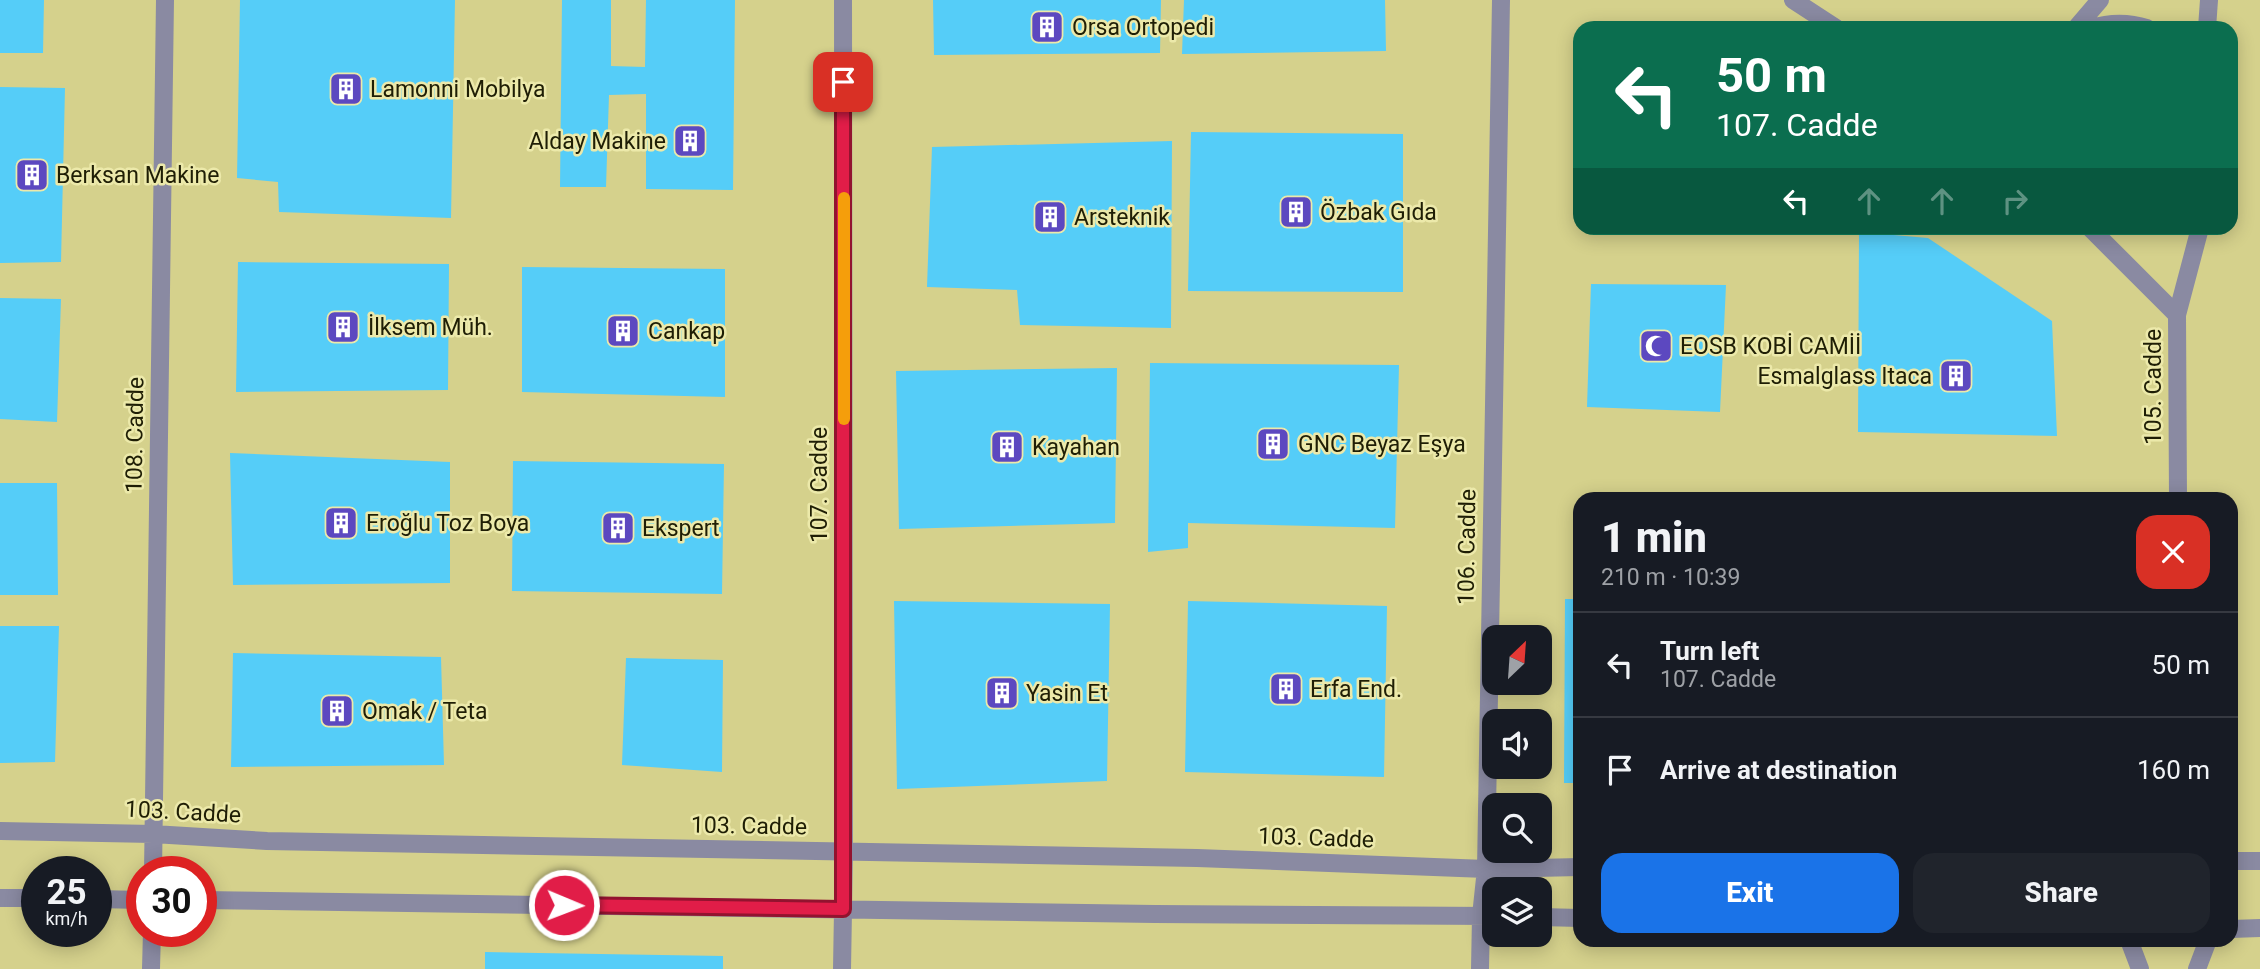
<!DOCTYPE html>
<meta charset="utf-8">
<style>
:root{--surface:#171b24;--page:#20242c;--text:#f1f3f6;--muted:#9ea1a6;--line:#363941;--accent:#1a73e8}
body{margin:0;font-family:Roboto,sans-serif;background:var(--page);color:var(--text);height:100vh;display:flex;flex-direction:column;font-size:26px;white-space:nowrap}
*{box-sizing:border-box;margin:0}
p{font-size:23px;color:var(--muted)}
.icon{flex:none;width:38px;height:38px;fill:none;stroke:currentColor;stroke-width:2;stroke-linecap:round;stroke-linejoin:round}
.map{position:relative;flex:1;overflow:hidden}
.sheet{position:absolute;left:1573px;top:492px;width:665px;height:455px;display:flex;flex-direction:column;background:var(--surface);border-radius:21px;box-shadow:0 4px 18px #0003}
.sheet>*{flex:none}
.banner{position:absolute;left:1573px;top:21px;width:665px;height:214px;border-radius:21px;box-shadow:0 4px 18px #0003;background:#0b6e4f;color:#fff;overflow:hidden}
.needle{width:46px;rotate:25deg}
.fabs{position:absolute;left:1482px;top:625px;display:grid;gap:14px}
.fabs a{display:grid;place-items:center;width:70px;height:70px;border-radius:14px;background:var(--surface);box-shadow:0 4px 18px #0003;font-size:35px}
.speed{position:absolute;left:21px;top:856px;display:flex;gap:14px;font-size:35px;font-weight:700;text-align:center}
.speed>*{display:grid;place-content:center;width:91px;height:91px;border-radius:50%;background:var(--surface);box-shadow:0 4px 18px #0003;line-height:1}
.speed small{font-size:18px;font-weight:400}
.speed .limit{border:10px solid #d22;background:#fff;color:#111}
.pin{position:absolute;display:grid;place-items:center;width:60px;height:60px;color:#fff;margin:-30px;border-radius:14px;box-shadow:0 4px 10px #0006}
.me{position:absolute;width:77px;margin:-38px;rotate:91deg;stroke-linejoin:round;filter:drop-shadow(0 0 5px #0008)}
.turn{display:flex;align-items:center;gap:24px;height:147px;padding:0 28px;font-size:32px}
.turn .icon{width:91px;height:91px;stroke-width:2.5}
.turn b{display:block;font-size:49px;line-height:60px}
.lanes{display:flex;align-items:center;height:66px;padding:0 28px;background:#0003;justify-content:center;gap:35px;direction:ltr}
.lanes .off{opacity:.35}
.round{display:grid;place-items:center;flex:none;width:74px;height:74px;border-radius:21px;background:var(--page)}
.overview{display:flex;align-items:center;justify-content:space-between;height:119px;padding:0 28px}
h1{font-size:42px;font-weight:800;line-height:52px}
.button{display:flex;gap:14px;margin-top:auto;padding:14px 28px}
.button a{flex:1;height:80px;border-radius:21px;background:var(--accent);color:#fff;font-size:28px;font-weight:800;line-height:80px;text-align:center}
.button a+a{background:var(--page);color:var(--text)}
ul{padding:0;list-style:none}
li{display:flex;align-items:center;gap:21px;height:105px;padding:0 28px;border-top:2px solid var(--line)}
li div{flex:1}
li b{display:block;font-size:26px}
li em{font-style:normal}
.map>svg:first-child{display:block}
</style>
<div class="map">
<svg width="2260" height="969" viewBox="0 0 2260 969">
<rect width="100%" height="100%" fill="#dfdc9e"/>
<path fill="#d5d18c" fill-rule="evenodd" d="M0 0H2260V969H0ZM1580 28H2231V228H1580ZM1580 499H2231V940H1580ZM1494 637H1540V682H1494ZM1494 721H1540V766H1494ZM1494 805H1540V850H1494ZM37 872H96V931H37ZM142 872H201V931H142ZM1494 889H1540V934H1494Z"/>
<path fill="#55cdf8" d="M0 0H44L43 53H0Z
M240 0H455L451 218 279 212 278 182 237 178Z
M562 0H611V66L645 67 646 0H735L733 190 646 189V94L609 95 606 187H560Z
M933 0H1161L1160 53 934 55Z
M1184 0H1385L1386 51 1182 54Z
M0 87 65 88 61 262 0 263Z
M1191 132 1403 134V292L1188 291Z
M1172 141 1171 328 1020 325 1017 290 927 287 932 147Z
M1859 232 1928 238 2052 321 2057 436 1858 432Z
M238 262 449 264 448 390 236 392Z
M522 267 725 269V397L522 392Z
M1591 284 1726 285 1720 412 1587 407Z
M0 298 61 299 57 422 0 419Z
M1150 363 1399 365 1395 528 1188 523V548L1148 552Z
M1117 368 1115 523 899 529 896 371Z
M230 453 450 462V583L233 585Z
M513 461 724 464 722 594 512 591Z
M0 483H57L58 595H0Z
M1565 599H1580V783H1564Z
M894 601 1110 604 1107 781 897 789Z
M1188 601 1387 606 1384 777 1185 772Z
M0 626H59L55 762 0 763Z
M233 653 441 657 444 765 231 767Z
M626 658 723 660 722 772 622 765Z
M485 952 723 956V969H485Z"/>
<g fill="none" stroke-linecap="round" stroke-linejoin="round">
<path stroke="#8a8aa2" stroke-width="18" d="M1793 0 1836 28
M2076 28 2100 0
M2091 28C2111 22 2128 22 2147 28
M2207 28 2209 0
M2090 228 2177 315
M2178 499 2177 315 2200 228
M0 831 153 834 267 841 1197 858 1486 869 1580 867
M2231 861H2260
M153 872 165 0
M0 898H37
M96 899 142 900
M201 900 1155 914 1494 916
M1540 917 1580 918
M2231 929 2260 928
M2129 940 2140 969
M151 969 152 931
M842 969 844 852 843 0
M1480 969 1481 916 1486 869 1501 0
M2197 969 2208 940"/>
</g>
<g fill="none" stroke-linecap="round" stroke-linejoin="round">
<defs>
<path id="route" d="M564 905 843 909V82"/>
</defs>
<use href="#route" stroke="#92132f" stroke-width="18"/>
<use href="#route" stroke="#e11d48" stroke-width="12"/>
<path stroke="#f59e0b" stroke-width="12" d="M844 198V419"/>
</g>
<defs>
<symbol id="building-square" viewBox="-11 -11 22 22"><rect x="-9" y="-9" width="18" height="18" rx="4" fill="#5c48c0" stroke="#ece9aa"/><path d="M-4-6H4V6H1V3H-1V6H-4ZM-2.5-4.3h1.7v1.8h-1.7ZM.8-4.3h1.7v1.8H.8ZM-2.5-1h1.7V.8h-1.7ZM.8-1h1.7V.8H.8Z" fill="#fff"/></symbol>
<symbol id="mosque-square" viewBox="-11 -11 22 22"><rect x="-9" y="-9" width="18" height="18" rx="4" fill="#5c48c0" stroke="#ece9aa"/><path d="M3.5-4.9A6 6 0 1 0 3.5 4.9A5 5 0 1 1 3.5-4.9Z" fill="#fff"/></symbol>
</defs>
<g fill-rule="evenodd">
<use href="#building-square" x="1028" y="8" width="38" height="38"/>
<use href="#building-square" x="327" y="70" width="38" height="38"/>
<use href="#building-square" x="671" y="122" width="38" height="38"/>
<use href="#building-square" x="13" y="156" width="38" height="38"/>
<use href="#building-square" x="1277" y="193" width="38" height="38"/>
<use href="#building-square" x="1031" y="198" width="38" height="38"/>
<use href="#building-square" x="324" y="308" width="38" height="38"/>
<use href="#building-square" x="604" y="312" width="38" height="38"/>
<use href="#mosque-square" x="1637" y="327" width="38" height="38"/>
<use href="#building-square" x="1937" y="357" width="38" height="38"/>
<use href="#building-square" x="1254" y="425" width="38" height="38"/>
<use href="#building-square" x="988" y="428" width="38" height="38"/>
<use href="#building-square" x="322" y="504" width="38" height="38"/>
<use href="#building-square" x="599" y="509" width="38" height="38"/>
<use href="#building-square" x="1267" y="670" width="38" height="38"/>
<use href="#building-square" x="983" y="674" width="38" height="38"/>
<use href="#building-square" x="318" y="692" width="38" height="38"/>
</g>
<g text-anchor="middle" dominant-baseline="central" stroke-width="5" stroke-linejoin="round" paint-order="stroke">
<g font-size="23" fill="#1f1e05" stroke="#ece9aa" text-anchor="start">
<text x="1072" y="27">Orsa Ortopedi</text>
<text x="370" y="89">Lamonni Mobilya</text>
<text x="666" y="141" text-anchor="end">Alday Makine</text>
<text x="56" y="175">Berksan Makine</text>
<text x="1320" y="212">Özbak Gıda</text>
<text x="1074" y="217">Arsteknik</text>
<text x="368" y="327">İlksem Müh.</text>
<text x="648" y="331">Cankap</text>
<text x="1680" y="346">EOSB KOBİ CAMİİ</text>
<text x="1932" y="376" text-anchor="end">Esmalglass Itaca</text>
<text x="1298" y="444">GNC Beyaz Eşya</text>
<text x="1032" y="447">Kayahan</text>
<text x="366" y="523">Eroğlu Toz Boya</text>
<text x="642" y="528">Ekspert</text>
<text x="1310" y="689">Erfa End.</text>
<text x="1026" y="693">Yasin Et</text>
<text x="362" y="711">Omak / Teta</text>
</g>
<g font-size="23" fill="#1f1e05" stroke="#ece9aa">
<text transform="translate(2153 387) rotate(-90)">105. Cadde</text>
<text transform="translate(135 435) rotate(-89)">108. Cadde</text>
<text transform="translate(819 485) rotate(-90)">107. Cadde</text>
<text transform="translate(1467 547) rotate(-89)">106. Cadde</text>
<text transform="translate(183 812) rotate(3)">103. Cadde</text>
<text transform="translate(749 826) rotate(1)">103. Cadde</text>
<text transform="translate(1316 838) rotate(2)">103. Cadde</text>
</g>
</g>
</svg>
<div class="fabs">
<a><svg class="needle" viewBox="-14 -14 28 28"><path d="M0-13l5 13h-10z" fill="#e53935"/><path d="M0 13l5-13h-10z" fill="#9ea1a6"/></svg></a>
<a><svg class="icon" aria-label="sound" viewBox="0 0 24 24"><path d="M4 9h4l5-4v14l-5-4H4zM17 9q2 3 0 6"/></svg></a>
<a><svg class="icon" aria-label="search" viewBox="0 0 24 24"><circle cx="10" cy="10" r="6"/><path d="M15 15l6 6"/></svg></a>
<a><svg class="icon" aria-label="layers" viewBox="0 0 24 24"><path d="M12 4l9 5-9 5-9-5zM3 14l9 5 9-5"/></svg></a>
</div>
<div class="speed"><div>25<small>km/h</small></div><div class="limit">30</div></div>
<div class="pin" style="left:843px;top:82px;background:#d93025"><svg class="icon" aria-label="arrive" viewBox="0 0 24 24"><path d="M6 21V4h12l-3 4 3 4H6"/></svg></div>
<svg class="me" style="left:564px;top:905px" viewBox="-20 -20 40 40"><circle r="17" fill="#e11d48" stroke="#fff" stroke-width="3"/><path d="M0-11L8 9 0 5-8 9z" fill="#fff"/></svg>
<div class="banner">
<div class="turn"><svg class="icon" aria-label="left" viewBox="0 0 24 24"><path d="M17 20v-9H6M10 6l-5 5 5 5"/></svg><div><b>50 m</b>107. Cadde</div></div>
<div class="lanes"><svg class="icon" aria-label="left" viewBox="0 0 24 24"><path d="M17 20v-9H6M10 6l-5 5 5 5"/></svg><svg class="icon off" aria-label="ahead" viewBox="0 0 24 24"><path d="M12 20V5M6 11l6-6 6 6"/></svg><svg class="icon off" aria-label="ahead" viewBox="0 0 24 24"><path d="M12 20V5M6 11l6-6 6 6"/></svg><svg class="icon off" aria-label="right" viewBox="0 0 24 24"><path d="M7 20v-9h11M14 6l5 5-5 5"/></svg></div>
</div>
<section class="sheet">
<div class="overview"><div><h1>1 min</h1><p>210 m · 10:39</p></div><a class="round" style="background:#d93025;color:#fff"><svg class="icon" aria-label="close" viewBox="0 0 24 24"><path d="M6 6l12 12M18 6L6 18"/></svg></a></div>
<ul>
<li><svg class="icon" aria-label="left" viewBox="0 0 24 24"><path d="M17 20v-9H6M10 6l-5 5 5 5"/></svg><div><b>Turn left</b><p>107. Cadde</p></div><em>50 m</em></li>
<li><svg class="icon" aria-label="arrive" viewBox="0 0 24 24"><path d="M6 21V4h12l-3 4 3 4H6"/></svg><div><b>Arrive at destination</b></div><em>160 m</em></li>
</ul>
<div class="button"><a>Exit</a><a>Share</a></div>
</section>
</div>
